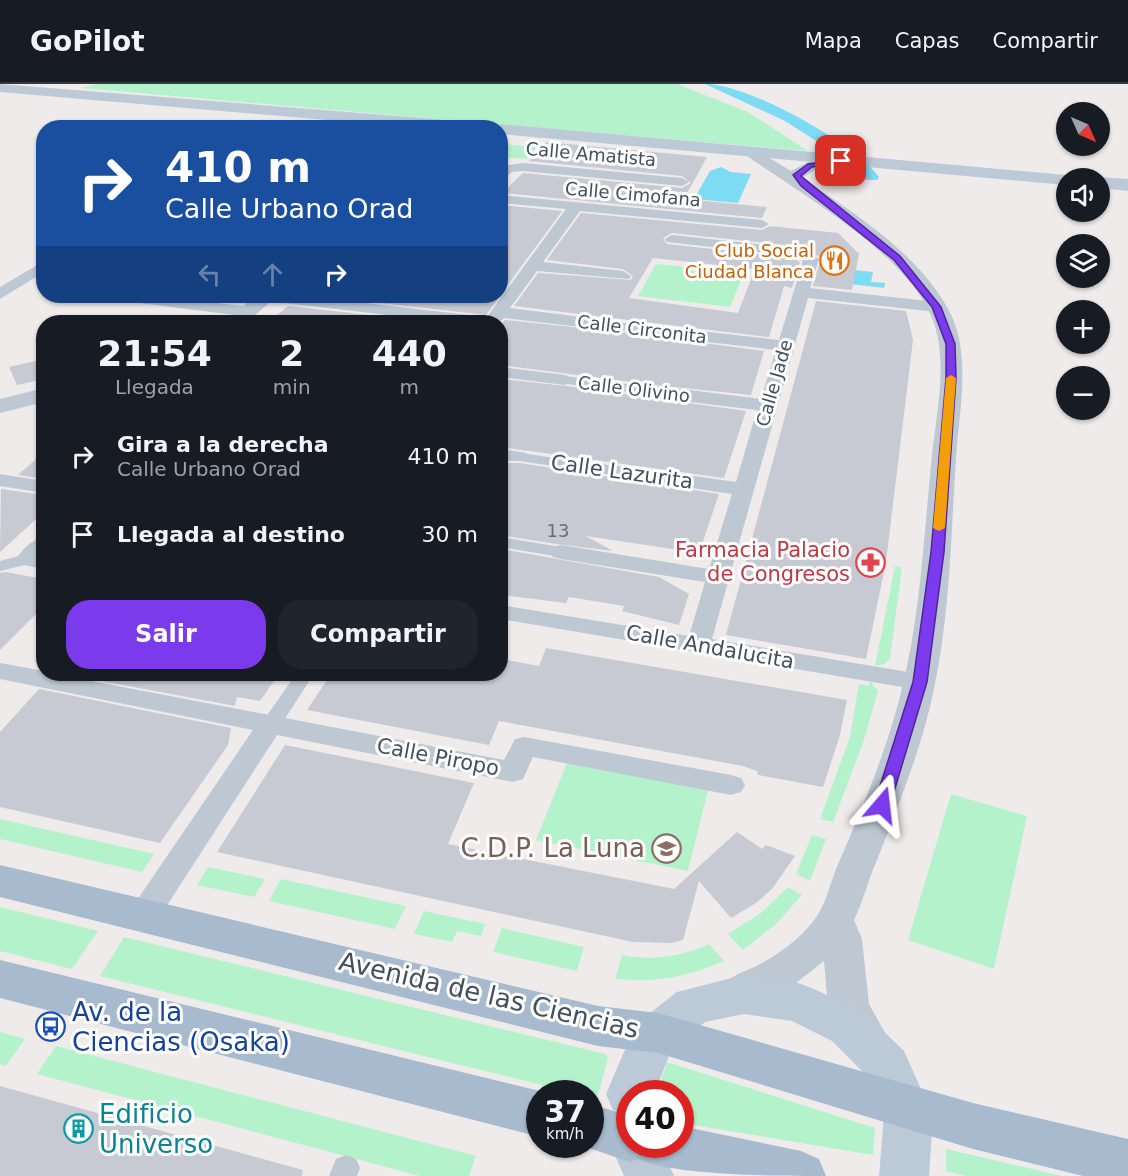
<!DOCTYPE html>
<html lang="es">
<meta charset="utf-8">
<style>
:root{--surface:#171b24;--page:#20242c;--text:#f1f3f6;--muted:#9ea1a6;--line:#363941;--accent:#7c3aed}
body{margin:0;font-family:"DejaVu Sans",sans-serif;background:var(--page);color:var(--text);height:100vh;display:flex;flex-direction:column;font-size:22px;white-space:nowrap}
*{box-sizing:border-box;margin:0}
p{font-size:20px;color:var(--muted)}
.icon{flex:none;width:33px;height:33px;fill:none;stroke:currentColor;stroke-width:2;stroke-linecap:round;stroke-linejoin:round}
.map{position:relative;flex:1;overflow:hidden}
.sheet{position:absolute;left:36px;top:231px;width:472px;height:366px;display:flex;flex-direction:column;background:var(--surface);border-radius:24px;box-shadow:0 2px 4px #0004}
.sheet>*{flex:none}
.banner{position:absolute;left:36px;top:36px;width:472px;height:183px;border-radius:24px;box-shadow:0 2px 4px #0004;background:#1a4fa0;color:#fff;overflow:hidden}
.needle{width:39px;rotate:135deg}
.buttons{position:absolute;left:1056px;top:18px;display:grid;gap:12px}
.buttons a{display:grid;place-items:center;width:54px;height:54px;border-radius:50%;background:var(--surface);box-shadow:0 2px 4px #0004;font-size:30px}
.speed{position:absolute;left:526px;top:996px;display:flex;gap:12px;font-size:30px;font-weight:700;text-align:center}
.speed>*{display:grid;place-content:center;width:78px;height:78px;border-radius:50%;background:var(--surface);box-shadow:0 2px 4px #0004;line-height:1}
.speed small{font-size:15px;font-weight:400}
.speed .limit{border:9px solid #d22;background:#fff;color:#111}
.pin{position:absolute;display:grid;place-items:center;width:51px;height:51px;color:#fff;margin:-26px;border-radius:12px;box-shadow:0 3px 9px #0006}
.me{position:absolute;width:66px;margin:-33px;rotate:17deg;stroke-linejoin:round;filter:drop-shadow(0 0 4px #0008)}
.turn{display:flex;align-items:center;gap:21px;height:126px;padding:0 30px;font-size:27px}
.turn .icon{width:78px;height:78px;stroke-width:2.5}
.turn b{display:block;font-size:42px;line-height:51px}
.lanes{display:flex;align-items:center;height:57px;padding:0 30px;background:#0003;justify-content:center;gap:30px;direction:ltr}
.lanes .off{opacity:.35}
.eta{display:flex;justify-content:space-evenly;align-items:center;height:102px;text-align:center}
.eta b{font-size:36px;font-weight:600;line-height:42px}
.cta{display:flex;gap:12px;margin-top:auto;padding:12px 30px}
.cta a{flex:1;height:69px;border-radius:24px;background:var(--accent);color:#fff;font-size:24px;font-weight:600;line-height:69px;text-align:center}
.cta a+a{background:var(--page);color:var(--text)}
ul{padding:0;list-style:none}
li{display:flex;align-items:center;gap:18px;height:78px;padding:0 30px}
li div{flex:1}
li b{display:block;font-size:22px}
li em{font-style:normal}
header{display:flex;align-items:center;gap:36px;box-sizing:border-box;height:84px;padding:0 30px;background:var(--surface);border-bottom:2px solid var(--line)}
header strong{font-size:28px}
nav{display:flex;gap:33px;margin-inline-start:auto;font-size:21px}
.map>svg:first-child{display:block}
</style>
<header>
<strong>GoPilot</strong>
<nav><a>Mapa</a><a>Capas</a><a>Compartir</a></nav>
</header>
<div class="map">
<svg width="1128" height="1092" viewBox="0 0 1128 1092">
<rect width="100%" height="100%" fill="#efebeb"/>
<path fill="#b4f2cb" d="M98 0H677L748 28 808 67 81 4Z
M501 60 537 63 526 75 501 73Z
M656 180 744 189 730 223 638 212Z
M895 482 902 484 890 574 885 580 875 582Z
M870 597 878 607 863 659 833 738 820 735 850 653 859 600 869 602Z
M567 679 708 706 688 787 536 756Z
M951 710 1027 732 994 885 908 856Z
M0 735 154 770 142 788 0 755Z
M812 751 826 755 810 797 796 790Z
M208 783 265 795 254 813 197 801Z
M281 795 406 822 395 845 269 817Z
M788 803 802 811 776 840 743 866 728 850 761 829Z
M0 823 98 847 72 885 0 867Z
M424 827 485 840 481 852 457 847 452 858 414 850Z
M502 844 584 863 577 887 493 868Z
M124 853 605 970 608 974 598 1011 593 1014 591 1010 554 1004 100 892Z
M709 860 724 877C687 893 655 899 615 895L622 871C653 877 680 873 709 860Z
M0 948 25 955 6 982 0 980Z
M56 962 476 1072 469 1092H420L37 990Z
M667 978 875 1044 873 1071 681 1039V1010L657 1009Z
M946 1065 1062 1092H966L946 1087Z"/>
<path fill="#7ddbf3" d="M721 83 731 88 751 90 738 119 694 115 710 87Z
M854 186 873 188 871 198 885 199 884 204 850 200Z"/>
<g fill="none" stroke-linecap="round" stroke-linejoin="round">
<path fill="#7ddbf3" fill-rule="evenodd" d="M705 0C748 0 853 58 879 93L877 96H867L832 67 785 37Z"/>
</g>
<path fill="#c7cad2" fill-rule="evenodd" d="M546 58 707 73 684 115 767 123 762 134 502 109 523 89 682 104 691 99 682 92 529 77Z
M501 121 562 127 501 210Z
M581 129 762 146 770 142 838 149 859 170 852 206 813 202 821 174 803 163 672 149 663 154 667 160 793 174 800 178 792 204 784 202 769 253 514 222 538 189 631 196 633 192 623 185 547 176ZM653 174 755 185 738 229 629 214Z
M319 212H500L486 231Z
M816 217 906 227 913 256 886 478 866 575 726 551Z
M288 222 433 238H269Z
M505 236 620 248 764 267 751 311 655 301 501 281V240Z
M44 275V295L17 301 9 283Z
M501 295 567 302 746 327 724 394 501 363Z
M44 368V395L18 391Z
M501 379H520L719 410 699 469 586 452 613 467 556 460 501 451Z
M1 405 44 411V428L0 468Z
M501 465 659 493 689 510 679 541 622 527 624 522 569 513 566 519 501 511Z
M5 488 44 495V522L0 566V489Z
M546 564 847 616 840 651 823 703 758 691 757 687 743 682 499 637 489 661 307 626 331 590H501V575L539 582Z
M64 590H279L260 617 237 613 235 622Z
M39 605 231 644 228 661 160 759 0 723V648Z
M285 661 474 699 448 760 674 805 737 748 762 765 766 761 795 772 772 805 756 819 731 834 699 797 683 856 671 859 633 858 217 768Z
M0 1002 303 1086 302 1092H0Z"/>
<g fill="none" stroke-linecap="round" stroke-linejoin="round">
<path fill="#bdc8d3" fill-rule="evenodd" d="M615 238 664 244 670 248 664 252 611 245V239Z
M565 292 658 304 665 308 658 312 560 299V293Z
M519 369 624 383 632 388 624 393 514 376 512 373Z
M501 453 561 463 569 468 561 473 501 463Z
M27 470 35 475 33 479 0 487V477Z
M296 590H314L278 645H264L261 640Z
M346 1071 356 1075 360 1084 357 1092H329L336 1075Z"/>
<path fill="#bdc8d3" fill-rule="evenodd" d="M523 79 682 94 689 98 682 102 523 87 512 88 501 97 503 82Z
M501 111 762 136 769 140 762 144 580 127 543 178 623 187 631 192 629 195 537 187 510 224 621 238 623 242 621 246 615 247 504 234 500 238H448L267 217 259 212H304L487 233 566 125 501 119Z
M672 151 803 165 819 175 810 204 937 218 945 223 937 228 808 214 712 555 920 590 929 592 933 598 929 604 920 606 501 535V521L689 552 705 498 561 475 553 473 550 468 553 463 561 461 709 485 732 410 624 394 617 392 614 388 617 384 624 382 736 398 757 326 658 314 649 308 658 302 761 315 776 266 664 253 656 248 664 243 779 256 803 177 794 172 667 158 665 155Z
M44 177V188L0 215V203Z
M116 212H158L250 223 258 228 250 233 124 217Z
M501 283 565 291 574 296 565 301 501 293Z
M501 365 526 369 529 373 526 377H501Z
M0 390 44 397V409L0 402Z
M44 453V485L19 480 16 475C22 466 32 455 44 453Z
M0 579 44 587V590H55L504 676 515 655 524 653 731 691 741 694 745 701 741 708 731 711 533 673 523 695 513 698 277 651 155 840 144 843 133 840 129 831 133 822 253 646 0 595Z"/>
<path fill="#bdc8d3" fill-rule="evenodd" d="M366 31 403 41 405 44C390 44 370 46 359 35L361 32Z
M753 64 791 87 810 77 847 74 849 77 847 80 815 86 802 94C854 129 915 167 947 223 973 268 959 325 956 374 951 451 950 529 934 605 922 664 897 725 875 781 867 799 863 818 854 836L862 855 869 920 889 956 883 969 868 975 853 969 828 923 824 877 791 903 735 928 721 923 715 911C724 892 744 889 762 879 785 866 809 848 821 825 829 810 832 793 839 778 862 726 889 660 902 604 921 528 924 448 932 371 937 323 951 267 927 223 894 163 803 111 747 72L745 69 747 66Z
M255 212H277L247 238H225Z
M44 304V318L0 329V315Z"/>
<path fill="#bcc9d7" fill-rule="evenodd" d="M0 0 485 39 493 44H421L0 8Z
M501 40 1066 91 1074 94H1066V101L501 50V44H494Z
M1100 93 1128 95V107L1100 104V94H1096Z
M744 891 798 899 814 905 865 929 904 967 933 1032 929 1092H879L884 1032 870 995 832 957 792 937 744 930 705 938 671 967 654 1010H630V1032L613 1026 606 1010 636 940 677 908Z
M630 1038V1060H660L674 1092H624L610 1060 617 1043Z"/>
<path fill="#a8bbce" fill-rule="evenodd" d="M0 781 598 922 658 929 973 1019 1128 1055V1092H1083L973 1065 658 969 598 962 0 813Z
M0 876 540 1007 546 1010H540V1053L0 914Z
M591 1020 630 1032V1060H681V1042L801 1067 819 1075 826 1092C779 1092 676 1092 638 1075L630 1078 577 1060H591Z"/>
</g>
<path fill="#7c3aed" stroke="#51269a" stroke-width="1.5" d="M844 75V78L812 83 801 92 900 172 941 223 955 260 956 294 944 468 927 598 890 721 882 727 874 721 913 598 931 468 946 294V260L932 223 894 176 801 102 793 91 808 80Z"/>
<path fill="#f59e0b" d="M951 291 956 294 945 444 939 447 933 444 946 294Z"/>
<defs>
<symbol id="restaurant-ring" viewBox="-11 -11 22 22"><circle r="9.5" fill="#fff" stroke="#e8710a" stroke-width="1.5"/><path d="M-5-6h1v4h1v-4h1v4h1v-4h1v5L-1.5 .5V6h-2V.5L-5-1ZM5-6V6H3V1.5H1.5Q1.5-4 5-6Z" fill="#e8710a"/></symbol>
<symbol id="pharmacy-ring" viewBox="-11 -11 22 22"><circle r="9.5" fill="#fff" stroke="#e0444e" stroke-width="1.5"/><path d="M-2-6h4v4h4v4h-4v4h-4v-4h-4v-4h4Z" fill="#e0444e"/></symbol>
<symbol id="school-ring" viewBox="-11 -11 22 22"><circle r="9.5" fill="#fff" stroke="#8d6e63" stroke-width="1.5"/><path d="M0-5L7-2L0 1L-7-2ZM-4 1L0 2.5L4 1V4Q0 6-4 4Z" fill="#8d6e63"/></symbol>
<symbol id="bus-ring" viewBox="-11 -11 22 22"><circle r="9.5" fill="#fff" stroke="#1a4fb4" stroke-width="1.5"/><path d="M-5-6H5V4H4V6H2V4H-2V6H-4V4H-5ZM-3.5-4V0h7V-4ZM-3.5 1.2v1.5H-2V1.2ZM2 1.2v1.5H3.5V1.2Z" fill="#1a4fb4"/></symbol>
<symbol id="building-ring" viewBox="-11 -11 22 22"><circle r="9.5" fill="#fff" stroke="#0f9aa8" stroke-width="1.5"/><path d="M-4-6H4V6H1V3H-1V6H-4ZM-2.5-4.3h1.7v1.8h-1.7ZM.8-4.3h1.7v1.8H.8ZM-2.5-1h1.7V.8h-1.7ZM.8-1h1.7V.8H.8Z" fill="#0f9aa8"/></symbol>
</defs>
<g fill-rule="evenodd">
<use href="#restaurant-ring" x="818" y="160" width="33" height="33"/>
<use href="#pharmacy-ring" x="854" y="462" width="33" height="33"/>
<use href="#school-ring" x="650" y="748" width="33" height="33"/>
<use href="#bus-ring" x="34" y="926" width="33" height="33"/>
<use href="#building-ring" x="62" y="1028" width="33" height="33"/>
</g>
<g text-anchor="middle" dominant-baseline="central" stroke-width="6" stroke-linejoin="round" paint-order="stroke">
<g font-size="18" fill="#434f5a" stroke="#fff">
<text transform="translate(591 70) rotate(5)">Calle Amatista</text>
<text transform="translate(633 110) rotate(5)">Calle Cimofana</text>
<text transform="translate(642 245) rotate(7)">Calle Circonita</text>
<text transform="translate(774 299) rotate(-74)">Calle Jade</text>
<text transform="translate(634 305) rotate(7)">Calle Olivino</text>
</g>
<g font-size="18" fill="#c56008" stroke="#fff" text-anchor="end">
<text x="814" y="166">Club Social<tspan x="814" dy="21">Ciudad Blanca</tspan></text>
</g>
<g font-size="18" fill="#646e78">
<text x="558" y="446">13</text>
</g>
<g font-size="21" fill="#434f5a" stroke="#fff">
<text transform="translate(622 388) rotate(8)">Calle Lazurita</text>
<text transform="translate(710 563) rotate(10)">Calle Andalucita</text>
<text transform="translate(438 673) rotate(11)">Calle Piropo</text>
</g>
<g font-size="21" fill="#be3a42" stroke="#fff" text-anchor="end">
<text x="850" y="466">Farmacia Palacio<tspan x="850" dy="24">de Congresos</tspan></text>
</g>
<g font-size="26" fill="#785e54" stroke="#fff" text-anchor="end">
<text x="645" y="764">C.D.P. La Luna</text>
</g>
<g font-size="26" fill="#434f5a" stroke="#fff">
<text transform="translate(489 911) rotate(13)">Avenida de las Ciencias</text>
</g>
<g font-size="26" fill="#164399" stroke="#fff" text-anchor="start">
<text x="72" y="928">Av. de la<tspan x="72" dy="30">Ciencias (Osaka)</tspan></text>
</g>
<g font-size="26" fill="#0d838f" stroke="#fff" text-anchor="start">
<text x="99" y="1030">Edificio<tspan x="99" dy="30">Universo</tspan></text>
</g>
</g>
</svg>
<div class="buttons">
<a><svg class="needle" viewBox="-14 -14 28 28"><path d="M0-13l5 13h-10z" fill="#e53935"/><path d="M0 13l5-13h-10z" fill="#9ea1a6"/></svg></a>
<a><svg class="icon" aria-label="sound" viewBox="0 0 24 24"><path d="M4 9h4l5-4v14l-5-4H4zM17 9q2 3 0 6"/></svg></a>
<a><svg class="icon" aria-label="layers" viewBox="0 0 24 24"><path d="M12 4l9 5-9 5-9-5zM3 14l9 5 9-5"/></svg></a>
<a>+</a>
<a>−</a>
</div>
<div class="speed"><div>37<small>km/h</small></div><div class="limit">40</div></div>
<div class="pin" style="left:841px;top:77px;background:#d93025"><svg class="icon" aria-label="arrive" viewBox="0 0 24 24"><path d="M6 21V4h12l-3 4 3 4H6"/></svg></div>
<svg class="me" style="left:882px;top:721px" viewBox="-20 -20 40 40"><path d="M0-17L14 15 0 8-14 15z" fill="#7c3aed" stroke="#fff" stroke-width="4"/></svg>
<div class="banner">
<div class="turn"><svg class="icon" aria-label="right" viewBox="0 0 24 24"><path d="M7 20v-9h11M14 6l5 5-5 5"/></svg><div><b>410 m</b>Calle Urbano Orad</div></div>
<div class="lanes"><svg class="icon off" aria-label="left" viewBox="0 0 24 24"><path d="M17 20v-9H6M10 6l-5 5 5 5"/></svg><svg class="icon off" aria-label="ahead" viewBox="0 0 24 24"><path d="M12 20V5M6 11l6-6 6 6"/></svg><svg class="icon" aria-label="right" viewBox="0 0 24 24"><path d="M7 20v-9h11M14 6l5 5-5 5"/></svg></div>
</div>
<section class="sheet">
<div class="eta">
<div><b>21:54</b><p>Llegada</p></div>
<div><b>2</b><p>min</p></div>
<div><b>440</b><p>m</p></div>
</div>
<ul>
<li><svg class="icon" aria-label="right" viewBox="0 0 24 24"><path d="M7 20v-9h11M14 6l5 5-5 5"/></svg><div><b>Gira a la derecha</b><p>Calle Urbano Orad</p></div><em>410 m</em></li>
<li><svg class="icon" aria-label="arrive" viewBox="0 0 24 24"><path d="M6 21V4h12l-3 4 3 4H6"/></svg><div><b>Llegada al destino</b></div><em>30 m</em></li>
</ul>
<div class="cta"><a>Salir</a><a>Compartir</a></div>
</section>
</div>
